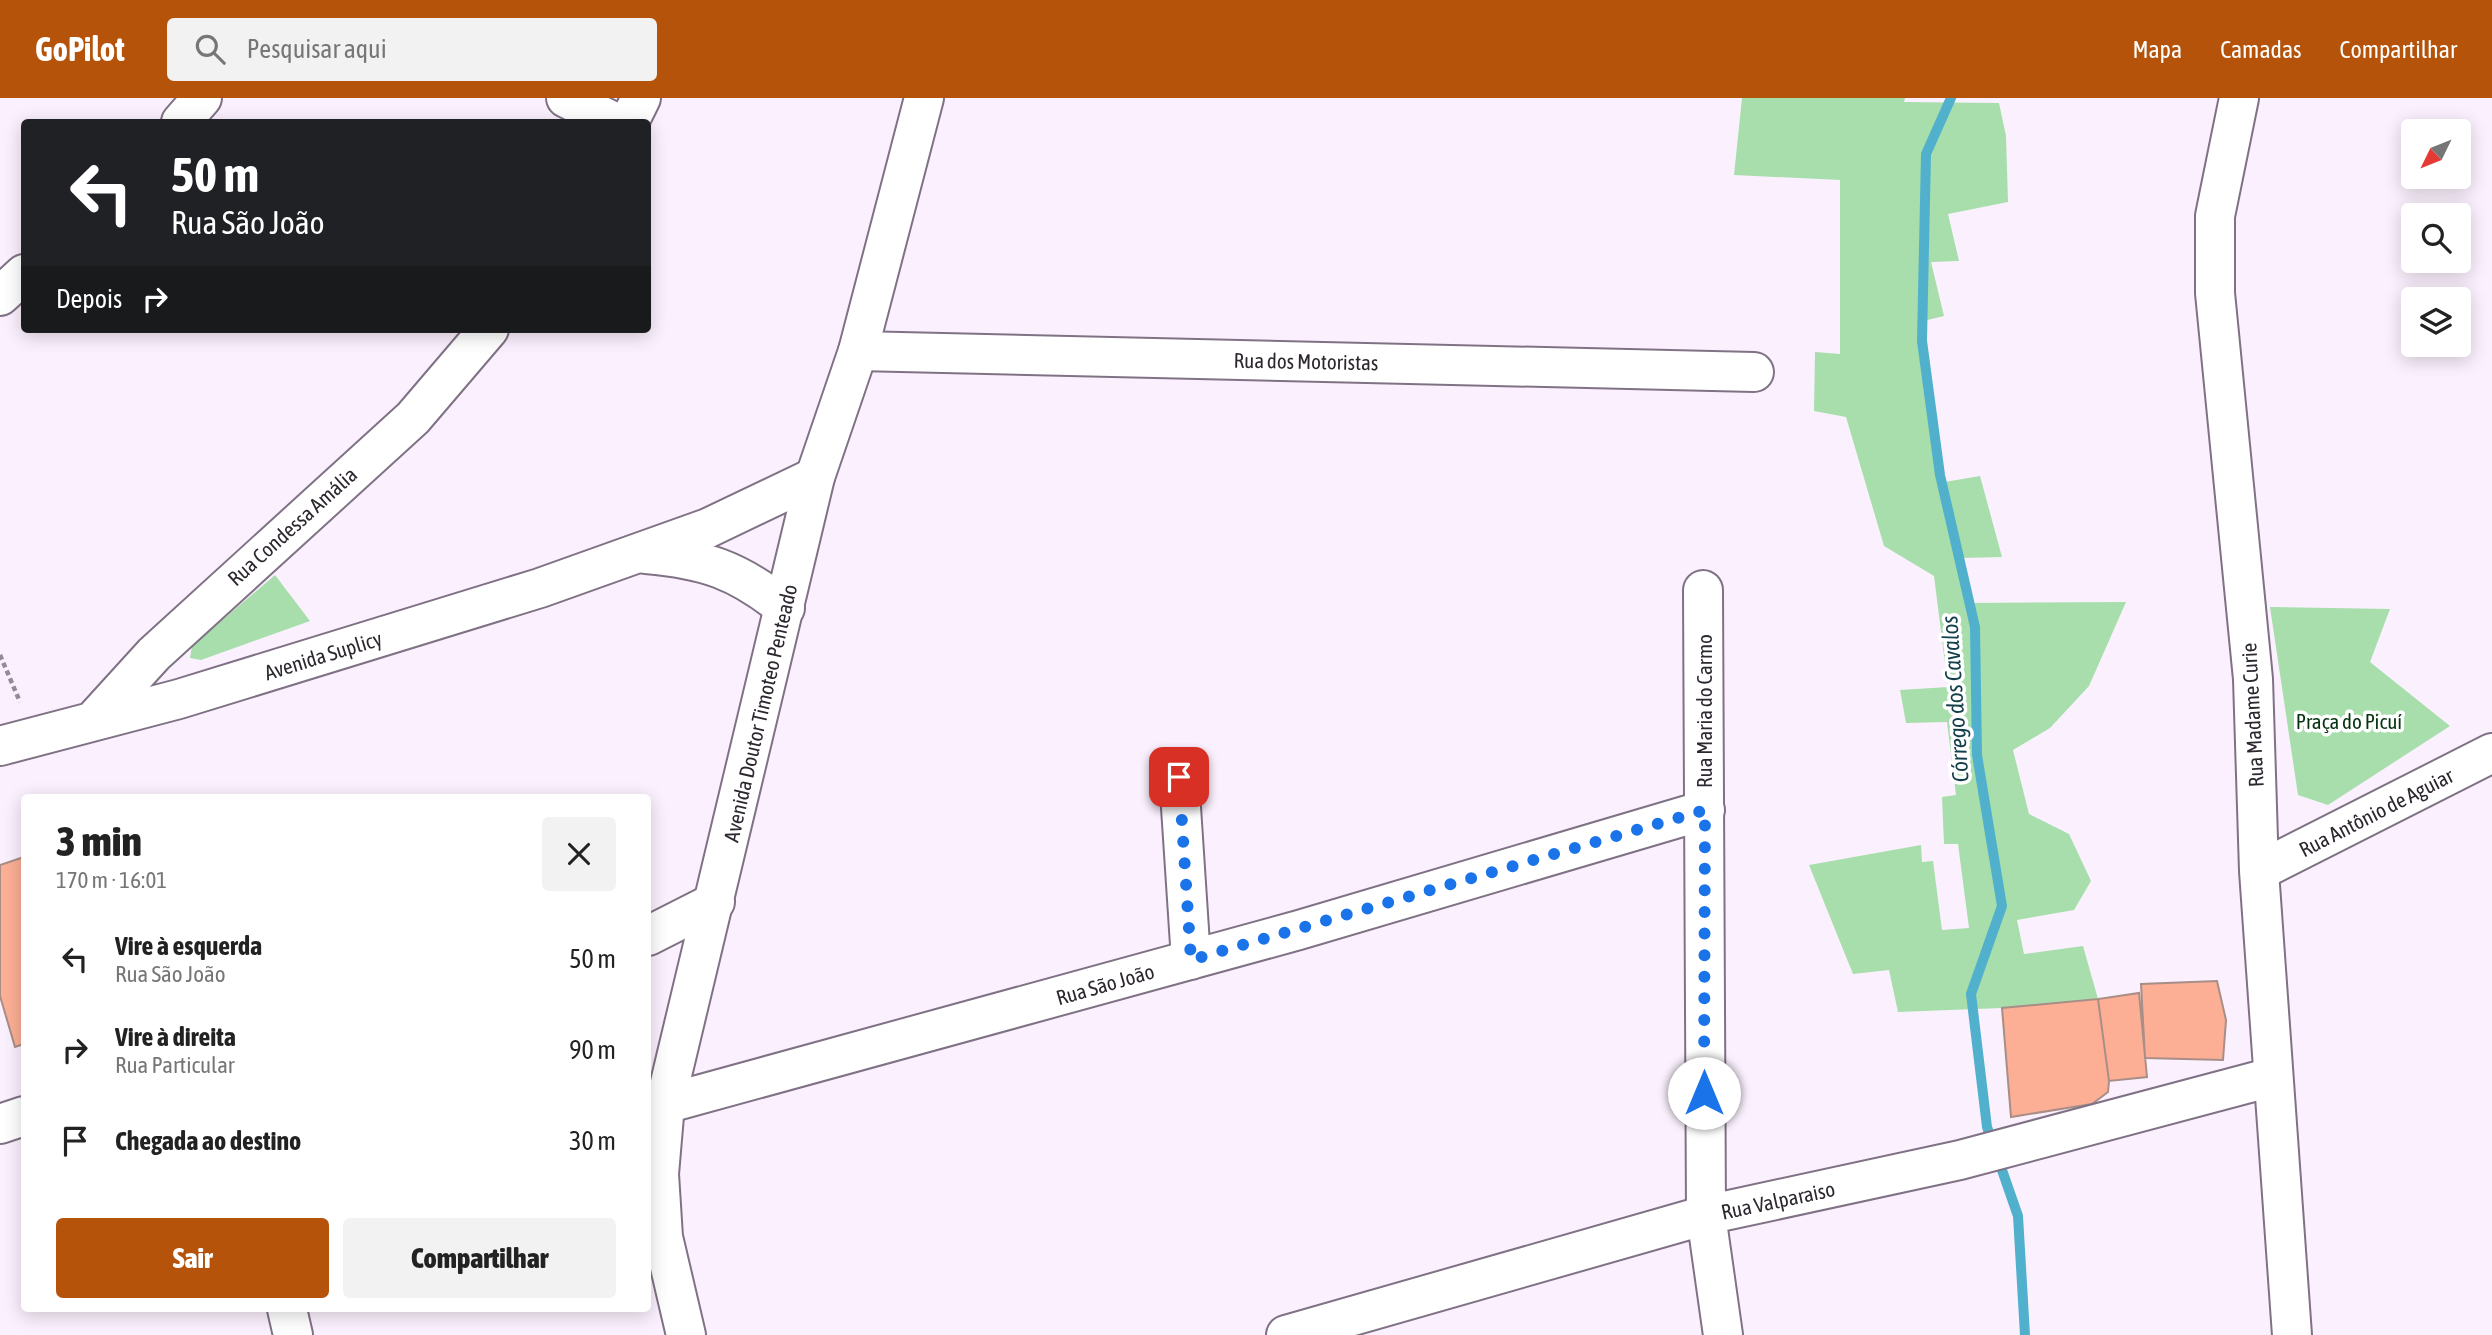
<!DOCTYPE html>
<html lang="pt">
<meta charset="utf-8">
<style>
:root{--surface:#fff;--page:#f2f2f2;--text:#222;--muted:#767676;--accent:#b45309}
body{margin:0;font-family:"Asap Condensed",sans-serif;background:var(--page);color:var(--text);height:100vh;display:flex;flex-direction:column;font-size:26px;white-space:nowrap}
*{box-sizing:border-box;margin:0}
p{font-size:23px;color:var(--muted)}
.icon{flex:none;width:38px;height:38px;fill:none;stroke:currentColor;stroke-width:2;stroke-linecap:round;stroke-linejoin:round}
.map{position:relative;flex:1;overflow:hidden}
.side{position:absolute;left:21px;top:696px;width:630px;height:518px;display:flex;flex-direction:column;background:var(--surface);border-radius:7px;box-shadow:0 4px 18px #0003}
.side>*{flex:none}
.guide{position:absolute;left:21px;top:21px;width:630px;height:214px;border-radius:7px;box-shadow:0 4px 18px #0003;background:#202124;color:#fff;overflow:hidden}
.needle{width:46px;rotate:227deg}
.fabs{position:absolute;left:2401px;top:21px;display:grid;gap:14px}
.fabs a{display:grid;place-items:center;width:70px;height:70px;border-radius:7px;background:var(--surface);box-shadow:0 4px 18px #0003;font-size:35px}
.pin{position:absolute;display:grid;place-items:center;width:60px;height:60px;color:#fff;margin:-30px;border-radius:14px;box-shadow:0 4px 10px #0006}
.me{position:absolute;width:77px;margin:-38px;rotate:0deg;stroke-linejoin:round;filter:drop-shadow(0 0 5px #0008)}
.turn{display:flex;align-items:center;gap:24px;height:147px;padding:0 35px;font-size:32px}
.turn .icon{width:91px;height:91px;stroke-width:2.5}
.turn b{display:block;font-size:49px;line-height:60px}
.then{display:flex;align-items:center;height:66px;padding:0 35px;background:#0003;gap:14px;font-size:26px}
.round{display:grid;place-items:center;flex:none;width:74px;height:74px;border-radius:7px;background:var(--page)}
.summary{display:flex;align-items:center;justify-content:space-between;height:119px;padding:0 35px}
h1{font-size:42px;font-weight:800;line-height:52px}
.action{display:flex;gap:14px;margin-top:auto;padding:14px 35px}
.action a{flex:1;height:80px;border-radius:7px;background:var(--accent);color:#fff;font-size:28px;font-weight:800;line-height:80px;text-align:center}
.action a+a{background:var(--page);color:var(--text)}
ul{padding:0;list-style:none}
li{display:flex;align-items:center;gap:21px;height:91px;padding:0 35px}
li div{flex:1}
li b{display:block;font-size:26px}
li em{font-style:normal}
header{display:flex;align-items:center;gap:42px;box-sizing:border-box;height:98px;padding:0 35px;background:var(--accent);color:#fff}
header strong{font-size:33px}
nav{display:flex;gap:38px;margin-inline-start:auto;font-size:24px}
.search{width:490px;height:63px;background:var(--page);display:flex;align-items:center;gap:18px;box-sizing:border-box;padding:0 24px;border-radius:7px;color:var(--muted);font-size:26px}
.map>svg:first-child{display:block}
</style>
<header>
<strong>GoPilot</strong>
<div class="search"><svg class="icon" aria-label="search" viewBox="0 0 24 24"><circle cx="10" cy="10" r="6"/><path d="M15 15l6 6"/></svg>Pesquisar aqui</div>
<nav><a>Mapa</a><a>Camadas</a><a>Compartilhar</a></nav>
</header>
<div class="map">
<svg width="2492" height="1237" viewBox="0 0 2492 1237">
<rect width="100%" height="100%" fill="#fbf1fe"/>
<path fill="#a7deab" d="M1742 0H1905L1904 4 1999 5 2006 38 2008 104 1948 116 1959 163 1931 164 1944 218 1919 224 1939 385 1980 378 2002 459 1960 460 1965 505 2126 504 2089 588 2050 630 2013 652 2029 716 2069 736 2091 783 2074 812 2017 822 2024 856 2083 848 2098 901 2002 910 1898 914 1889 872 1853 876 1809 767 1921 747 1922 764 1933 763 1942 832 1969 830 1958 746H1944L1942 699 1956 697 1947 624 1906 625 1900 592 1948 589 1934 478 1884 448 1846 319 1814 313 1815 254 1840 256V82L1734 77Z
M275 477 310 523 201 562 190 560 192 548Z
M2270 509 2390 511 2370 564 2450 628 2328 707 2298 697Z"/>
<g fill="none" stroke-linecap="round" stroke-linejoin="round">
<path stroke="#51b1cd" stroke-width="10" d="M1951 0 1926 56 1922 243 1940 377 1975 529 1977 657 2002 808 1971 896 1987 1029 2018 1118 2025 1237"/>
</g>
<path fill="#fdaf96" stroke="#a88e86" stroke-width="2" d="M24 759V946L15 949 0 898V767Z
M2217 883 2226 922 2223 962 2145 960 2141 886Z
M2139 895 2147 979 2109 983 2098 901Z
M2098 901 2109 983 2108 994 2092 1006 2011 1019 2002 910Z"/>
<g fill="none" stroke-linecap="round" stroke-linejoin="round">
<defs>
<path id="minor" d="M566 0 614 24
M2239 0 2215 118V195L2253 581 2259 773 2292 1237
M181 24 202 0
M629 24 641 0
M0 198 24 176
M858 253 1754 274
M646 456C705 461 738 472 785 510
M1703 492 1706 1117 1723 1237
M93 623 154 556 413 320 489 231
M0 648 179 601 540 490 708 430 815 379
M1179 679 1191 862
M2259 773 2492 655
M648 838 715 804
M665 1006 1299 832 1705 712
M0 1026 24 1018
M287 1211 293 1237
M1286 1237 1706 1117 1960 1062 2272 979"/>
<path id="major" d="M686 1237 663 1139 659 1076 665 1006 815 379 858 253 924 0"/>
</defs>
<use href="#minor" stroke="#807285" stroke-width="42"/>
<use href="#major" stroke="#807285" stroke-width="42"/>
<path stroke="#938b95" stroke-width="4.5" stroke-dasharray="5 3.5" stroke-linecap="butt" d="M0 557 20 604"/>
<use href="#minor" stroke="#fff" stroke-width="38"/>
<use href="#major" stroke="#fff" stroke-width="38"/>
</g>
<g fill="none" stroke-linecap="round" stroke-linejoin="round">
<path stroke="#1a73e8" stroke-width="12" stroke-dasharray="0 21.6" d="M1179 679 1191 862 1705 712 1704 995"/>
</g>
<g text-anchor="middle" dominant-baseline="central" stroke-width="7" stroke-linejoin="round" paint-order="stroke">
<g font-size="21" fill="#2d272f" stroke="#fff">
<text transform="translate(1306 263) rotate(1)">Rua dos Motoristas</text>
<text transform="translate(292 428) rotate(-42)">Rua Condessa Amália</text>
<text transform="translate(323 557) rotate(-17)">Avenida Suplicy</text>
<text transform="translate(1704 613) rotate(-90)">Rua Maria do Carmo</text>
<text transform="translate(760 615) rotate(-77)">Avenida Doutor Timoteo Penteado</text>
<text transform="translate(2252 617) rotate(-93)">Rua Madame Curie</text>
<text transform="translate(2376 714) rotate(-27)">Rua Antônio de Aguiar</text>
<text transform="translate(1105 886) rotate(-16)">Rua São João</text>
<text transform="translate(1778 1102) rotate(-12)">Rua Valparaiso</text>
</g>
<g font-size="21" fill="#063310" stroke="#fff">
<text x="2349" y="623">Praça do Picuí</text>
</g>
<g font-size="23" font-style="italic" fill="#133f4b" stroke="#fff">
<text transform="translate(1955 601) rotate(-94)">Córrego dos Cavalos</text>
</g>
</g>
</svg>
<div class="fabs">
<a><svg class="needle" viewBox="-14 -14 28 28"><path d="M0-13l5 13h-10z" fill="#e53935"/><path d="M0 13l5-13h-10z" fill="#767676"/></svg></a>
<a><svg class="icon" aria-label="search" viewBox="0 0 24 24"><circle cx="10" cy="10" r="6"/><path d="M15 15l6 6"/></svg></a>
<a><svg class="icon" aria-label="layers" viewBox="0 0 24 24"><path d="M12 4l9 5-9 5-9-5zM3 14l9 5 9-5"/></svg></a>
</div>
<div class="pin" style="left:1179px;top:679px;background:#d93025"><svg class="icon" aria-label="arrive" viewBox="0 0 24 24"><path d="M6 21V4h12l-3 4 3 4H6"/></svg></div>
<svg class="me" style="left:1704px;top:995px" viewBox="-20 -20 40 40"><circle r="19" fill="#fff"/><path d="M0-13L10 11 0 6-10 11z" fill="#1a73e8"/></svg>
<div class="guide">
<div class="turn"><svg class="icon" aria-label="left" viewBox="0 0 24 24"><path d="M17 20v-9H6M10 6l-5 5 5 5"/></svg><div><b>50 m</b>Rua São João</div></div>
<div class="then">Depois<svg class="icon" aria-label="right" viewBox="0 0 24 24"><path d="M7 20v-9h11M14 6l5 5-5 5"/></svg></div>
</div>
<section class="side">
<div class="summary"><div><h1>3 min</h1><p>170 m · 16:01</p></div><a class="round"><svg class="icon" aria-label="close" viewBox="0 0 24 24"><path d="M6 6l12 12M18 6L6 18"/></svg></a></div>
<ul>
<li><svg class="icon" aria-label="left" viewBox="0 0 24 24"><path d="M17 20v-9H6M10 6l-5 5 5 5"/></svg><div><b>Vire à esquerda</b><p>Rua São João</p></div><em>50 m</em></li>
<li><svg class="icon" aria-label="right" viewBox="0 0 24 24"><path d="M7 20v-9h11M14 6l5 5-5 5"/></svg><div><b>Vire à direita</b><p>Rua Particular</p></div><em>90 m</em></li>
<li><svg class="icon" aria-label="arrive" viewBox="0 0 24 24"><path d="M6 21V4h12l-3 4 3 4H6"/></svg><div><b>Chegada ao destino</b></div><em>30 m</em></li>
</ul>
<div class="action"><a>Sair</a><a>Compartilhar</a></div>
</section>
</div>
